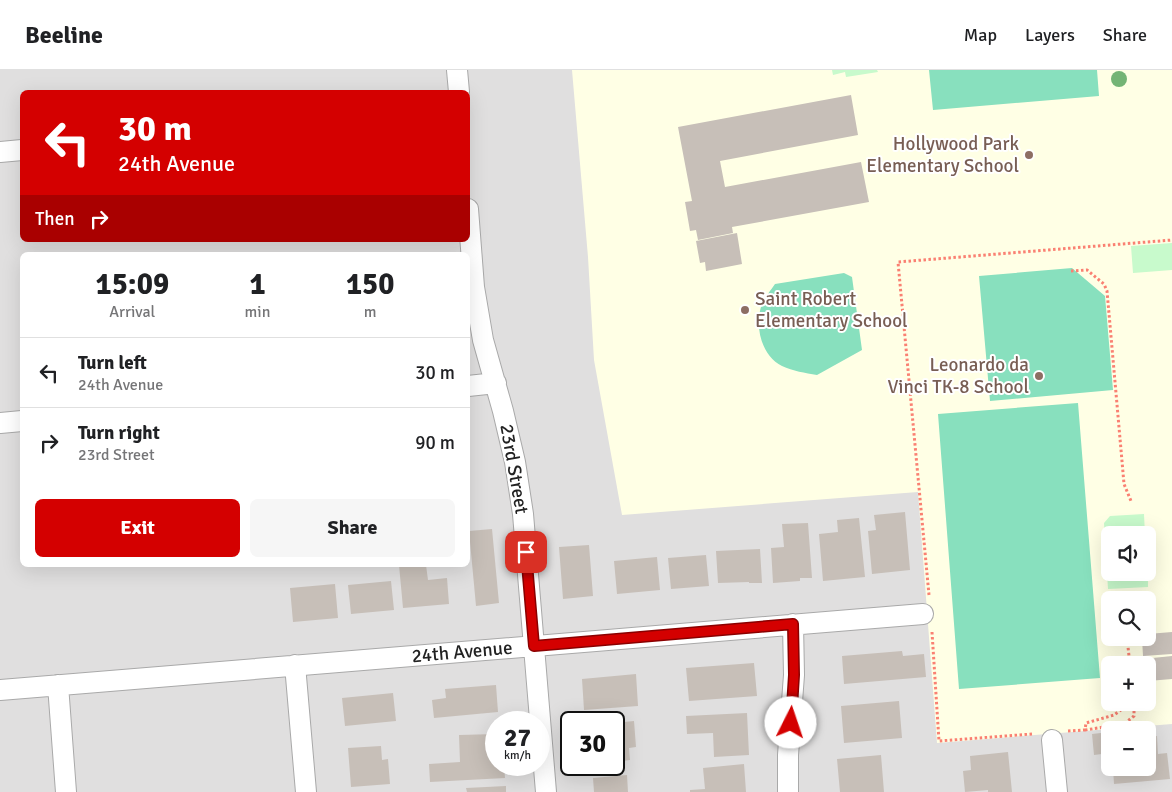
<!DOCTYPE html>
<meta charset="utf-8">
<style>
:root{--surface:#fff;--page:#f6f6f6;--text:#202124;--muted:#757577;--line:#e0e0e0;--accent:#d40000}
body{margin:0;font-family:Signika,sans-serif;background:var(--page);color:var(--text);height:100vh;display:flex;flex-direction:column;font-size:19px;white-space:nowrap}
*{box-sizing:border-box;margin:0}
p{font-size:16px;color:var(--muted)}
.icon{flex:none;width:28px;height:28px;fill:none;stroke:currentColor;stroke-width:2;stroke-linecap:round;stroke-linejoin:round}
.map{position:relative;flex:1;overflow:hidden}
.sheet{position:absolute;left:20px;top:182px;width:450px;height:315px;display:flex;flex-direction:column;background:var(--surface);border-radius:8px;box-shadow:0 5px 20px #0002}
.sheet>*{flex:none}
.banner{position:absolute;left:20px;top:20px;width:450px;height:152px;border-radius:8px;box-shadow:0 5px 20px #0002;background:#d40000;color:#fff;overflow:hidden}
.tools{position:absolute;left:1101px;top:456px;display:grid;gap:10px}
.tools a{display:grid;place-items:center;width:55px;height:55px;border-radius:8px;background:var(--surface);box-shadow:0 5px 20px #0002;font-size:25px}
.speed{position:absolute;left:485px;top:641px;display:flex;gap:10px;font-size:25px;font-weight:700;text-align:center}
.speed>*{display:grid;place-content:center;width:65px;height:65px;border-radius:50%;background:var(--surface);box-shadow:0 5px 20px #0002;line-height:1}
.speed small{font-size:12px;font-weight:400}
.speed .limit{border:2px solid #111;border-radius:8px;background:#fff;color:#111}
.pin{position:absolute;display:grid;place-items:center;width:42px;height:42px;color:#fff;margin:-21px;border-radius:10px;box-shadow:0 2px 8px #0006}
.me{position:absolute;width:55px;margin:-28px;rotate:4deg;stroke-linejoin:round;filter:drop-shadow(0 0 4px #0008)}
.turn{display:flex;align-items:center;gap:18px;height:105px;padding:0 15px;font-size:22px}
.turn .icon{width:65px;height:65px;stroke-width:2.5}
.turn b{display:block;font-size:35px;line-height:42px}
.then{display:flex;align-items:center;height:48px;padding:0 15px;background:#0003;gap:10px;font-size:19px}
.eta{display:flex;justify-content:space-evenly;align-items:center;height:85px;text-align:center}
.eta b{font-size:30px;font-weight:800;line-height:35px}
.action{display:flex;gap:10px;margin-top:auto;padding:10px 15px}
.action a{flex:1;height:58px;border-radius:8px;background:var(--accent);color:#fff;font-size:20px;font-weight:800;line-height:58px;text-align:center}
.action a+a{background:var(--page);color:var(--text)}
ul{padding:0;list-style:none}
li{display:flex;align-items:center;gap:15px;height:70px;padding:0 15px;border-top:1px solid var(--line)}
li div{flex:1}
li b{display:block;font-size:19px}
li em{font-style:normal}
header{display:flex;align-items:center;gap:30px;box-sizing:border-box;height:70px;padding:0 25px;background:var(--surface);border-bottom:1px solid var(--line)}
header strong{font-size:24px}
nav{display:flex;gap:28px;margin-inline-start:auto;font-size:18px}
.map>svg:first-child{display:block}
</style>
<header>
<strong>Beeline</strong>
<nav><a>Map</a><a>Layers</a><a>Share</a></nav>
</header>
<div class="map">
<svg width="1172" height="722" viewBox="0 0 1172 722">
<rect width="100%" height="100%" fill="#f2efe9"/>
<path fill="#e0dfdf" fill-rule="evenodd" d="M0 0H1172V722H0ZM22 22H468V170H22ZM22 185H468V495H22ZM1110 465H1148V502H1110ZM1110 530H1148V568H1110ZM1110 595H1148V632H1110ZM496 652H539V695H496ZM571 652H614V695H571ZM1110 660H1148V698H1110Z"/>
<path fill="#ffffe5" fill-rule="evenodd" d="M572 0H1172V654L937 673 918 422 622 445 594 290 588 187ZM1110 465H1148V502H1110ZM1110 530H1148V568H1110ZM1110 595H1148V632H1110Z"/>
<path fill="#c8facc" d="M832 0H877L878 2 846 7 845 2 833 5Z
M1172 173V200L1133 203 1131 176Z
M1144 444 1145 465H1110V502H1148V517L1108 519 1104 453 1110 446Z"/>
<path fill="#88e0be" d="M929 0H1097L1099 26 933 40Z
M1072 198 1105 226 1113 320 990 331 979 206Z
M844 203 852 207 862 280 817 305C805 303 793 301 782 296 761 286 754 255 762 234 765 227 771 220 775 214Z
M1078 333 1100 608 959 619 938 344Z"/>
<path fill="#c7bfb8" d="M851 25 858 65 720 91 725 117 861 92 869 132 732 157 733 163 698 170 696 160 690 161 685 132 692 131 678 57Z
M737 163 742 194 706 201 705 192 700 193 696 171Z
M905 442 910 500 872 504 868 461 876 460 874 445Z
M859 448 865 507 823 511 819 464 838 462 837 450Z
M808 453 812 508H800V511L773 513 771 478 784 477 782 454Z
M492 459 499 533 476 536 469 461Z
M589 475 593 526 563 529 559 477Z
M760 479 762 513H749V512L718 513 716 481Z
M706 485 709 516 671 519 668 488Z
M657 487 660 520 617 524 614 491Z
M399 495H426L428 510 447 508 449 534 403 538Z
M391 511 394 540 351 544 348 515Z
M335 514 338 548 293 552 290 518Z
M1172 562V584L1143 586 1142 568H1148V564Z
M902 581 903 586 924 584 926 607 844 614 842 586Z
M1172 586V609L1148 611V595H1144L1143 589Z
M754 593 757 626 689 631 686 598Z
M636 604 638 636 584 640 582 609Z
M496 615 498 642 434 648 432 630 446 628 445 619Z
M393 623 396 651 345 656 342 628Z
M899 631 902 668 844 673 841 636Z
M747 643 749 685 714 687 713 663 687 664 686 646Z
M634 651 636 677 629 678 630 690 614 692V653Z
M1110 662V683L1094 685 1092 664Z
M496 664V695H504L505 708 430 712 429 694 460 692 459 665Z
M1157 666 1158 684 1167 683 1170 709 1114 714 1113 698H1148V667Z
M381 676 382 690 388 689 390 714 351 717 348 678Z
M1008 682 1012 722H988V720L965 722 963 701 971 700 970 686Z
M881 685 884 722H840L837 689Z
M744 694 746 722H690V720L705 719 703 698Z
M627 705 628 722H594L593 708Z
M506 716V722H467L466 718Z"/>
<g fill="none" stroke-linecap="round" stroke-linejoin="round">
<defs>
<path id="minor" d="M457 0 459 22
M0 82 22 80
M468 139 474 217 483 270 503 341 515 392 523 444 546 722
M468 316 496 313
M0 353 22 351
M295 595 306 722
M58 615 66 722
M0 620 923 544
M1052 670 1057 722
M788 722V685L794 605 793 554"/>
</defs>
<use href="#minor" stroke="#a9a9a9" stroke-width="22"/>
<path stroke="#fa8072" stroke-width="3" stroke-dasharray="2.5 2.5" stroke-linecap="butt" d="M1071 201 1087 200 1104 214 1107 221 1124 414 1131 431
M929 525 898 192 1172 170
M932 562 939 671 1032 664
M1127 568 1130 595
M1085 660 1124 654 1134 646V632
M1068 661 1085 660 1086 653 1114 645 1122 639 1123 632"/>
<use href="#minor" stroke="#fff" stroke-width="20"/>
</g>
<circle fill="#74b475" cx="1119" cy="9" r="8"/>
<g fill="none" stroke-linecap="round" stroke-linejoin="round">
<defs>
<path id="route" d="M526 482 534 576 793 554 794 605 791 653"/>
</defs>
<use href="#route" stroke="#8a0000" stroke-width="12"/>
<use href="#route" stroke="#d40000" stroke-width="9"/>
</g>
<g fill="#8d6e63" stroke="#fff" stroke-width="2">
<circle cx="1029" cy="85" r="5"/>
<circle cx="745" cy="240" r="5"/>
<circle cx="1039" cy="306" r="5"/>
</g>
<g text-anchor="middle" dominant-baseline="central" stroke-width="4" stroke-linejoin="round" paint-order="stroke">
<g font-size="19" fill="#785e54" stroke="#fff" text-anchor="end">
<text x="1019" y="74">Hollywood Park<tspan x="1019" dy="22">Elementary School</tspan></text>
<text x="755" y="229" text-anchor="start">Saint Robert<tspan x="755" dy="22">Elementary School</tspan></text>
<text x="1029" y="295">Leonardo da<tspan x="1029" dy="22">Vinci TK-8 School</tspan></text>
</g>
<g font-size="19" fill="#222" stroke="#fff">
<text transform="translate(514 399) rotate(80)">23rd Street</text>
<text transform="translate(462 582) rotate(-5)">24th Avenue</text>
</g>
</g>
</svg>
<div class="tools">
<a><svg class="icon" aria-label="sound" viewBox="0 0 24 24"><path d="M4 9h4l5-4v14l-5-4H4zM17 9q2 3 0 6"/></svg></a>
<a><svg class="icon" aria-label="search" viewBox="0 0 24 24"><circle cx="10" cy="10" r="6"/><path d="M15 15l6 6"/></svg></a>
<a>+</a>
<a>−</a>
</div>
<div class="speed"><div>27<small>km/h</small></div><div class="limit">30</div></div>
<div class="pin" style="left:526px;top:482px;background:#d93025"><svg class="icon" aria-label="arrive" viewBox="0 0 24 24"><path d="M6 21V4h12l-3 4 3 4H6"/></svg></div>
<svg class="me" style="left:791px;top:653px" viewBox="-20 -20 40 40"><circle r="19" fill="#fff"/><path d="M0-13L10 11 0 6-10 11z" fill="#d40000"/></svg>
<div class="banner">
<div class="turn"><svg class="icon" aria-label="left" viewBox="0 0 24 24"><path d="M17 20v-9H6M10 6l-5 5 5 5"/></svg><div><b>30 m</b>24th Avenue</div></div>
<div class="then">Then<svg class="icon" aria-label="right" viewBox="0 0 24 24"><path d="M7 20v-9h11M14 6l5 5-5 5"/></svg></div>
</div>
<section class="sheet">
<div class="eta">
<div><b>15:09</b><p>Arrival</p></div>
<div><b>1</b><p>min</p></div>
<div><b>150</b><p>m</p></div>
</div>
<ul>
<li><svg class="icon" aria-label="left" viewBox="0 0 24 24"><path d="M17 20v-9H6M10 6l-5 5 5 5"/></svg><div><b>Turn left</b><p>24th Avenue</p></div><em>30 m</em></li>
<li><svg class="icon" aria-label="right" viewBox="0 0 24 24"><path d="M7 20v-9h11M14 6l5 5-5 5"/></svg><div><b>Turn right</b><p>23rd Street</p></div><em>90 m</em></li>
</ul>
<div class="action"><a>Exit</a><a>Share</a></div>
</section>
</div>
